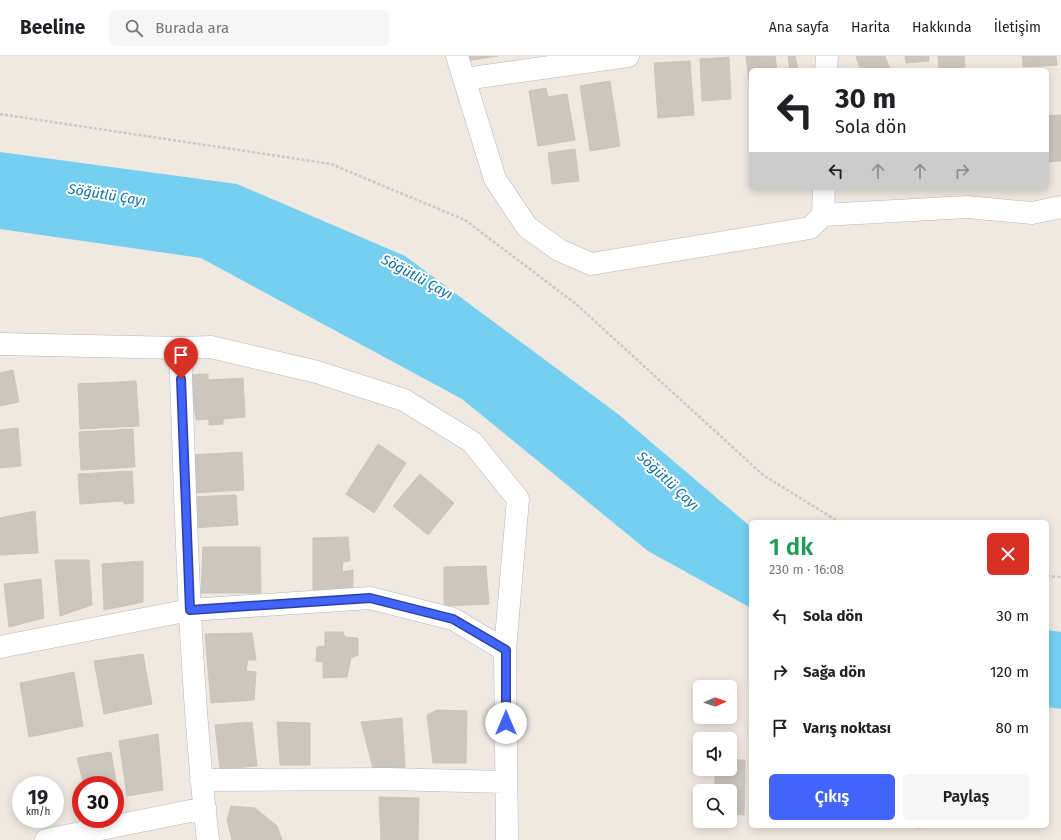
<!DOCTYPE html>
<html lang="tr">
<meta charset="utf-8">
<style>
:root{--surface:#fff;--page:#f6f6f6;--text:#202124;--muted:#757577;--line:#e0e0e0;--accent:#4264fb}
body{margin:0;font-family:"Fira Sans",sans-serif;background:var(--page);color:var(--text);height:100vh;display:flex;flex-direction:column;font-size:15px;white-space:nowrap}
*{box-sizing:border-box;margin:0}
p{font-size:13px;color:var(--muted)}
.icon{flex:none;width:22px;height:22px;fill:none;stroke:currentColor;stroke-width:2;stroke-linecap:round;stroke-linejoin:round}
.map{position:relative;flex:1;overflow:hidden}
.details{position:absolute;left:749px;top:464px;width:300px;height:308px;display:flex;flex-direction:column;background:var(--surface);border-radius:6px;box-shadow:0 2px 10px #0003}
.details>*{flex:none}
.banner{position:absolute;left:749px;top:12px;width:300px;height:122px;border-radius:6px;box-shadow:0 2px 10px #0003;background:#fff;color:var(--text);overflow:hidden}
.needle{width:26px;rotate:88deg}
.buttons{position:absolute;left:693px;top:624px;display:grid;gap:8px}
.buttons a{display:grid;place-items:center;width:44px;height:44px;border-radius:6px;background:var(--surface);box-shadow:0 2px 10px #0003;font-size:20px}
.speed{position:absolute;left:12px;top:720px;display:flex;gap:8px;font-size:20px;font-weight:700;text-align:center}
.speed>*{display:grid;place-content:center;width:52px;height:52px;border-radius:50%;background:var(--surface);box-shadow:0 2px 10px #0003;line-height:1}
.speed small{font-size:10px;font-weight:400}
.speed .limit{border:6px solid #d22;background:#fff;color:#111}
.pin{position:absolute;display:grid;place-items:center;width:34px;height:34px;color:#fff;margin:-41px -17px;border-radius:50% 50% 50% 0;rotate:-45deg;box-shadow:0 0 4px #0007}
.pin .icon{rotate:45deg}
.me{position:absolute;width:44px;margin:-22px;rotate:0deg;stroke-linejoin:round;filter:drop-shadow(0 0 3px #0008)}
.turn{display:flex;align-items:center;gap:14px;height:84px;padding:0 20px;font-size:18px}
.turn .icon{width:52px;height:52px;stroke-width:2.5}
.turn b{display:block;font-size:28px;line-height:34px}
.lanes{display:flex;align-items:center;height:38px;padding:0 20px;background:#0003;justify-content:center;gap:20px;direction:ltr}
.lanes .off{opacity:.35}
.round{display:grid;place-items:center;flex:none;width:42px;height:42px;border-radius:6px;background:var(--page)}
.overview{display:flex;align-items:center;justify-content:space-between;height:68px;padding:0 20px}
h1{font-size:24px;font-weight:600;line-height:30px;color:#1e9e55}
.cta{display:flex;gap:8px;margin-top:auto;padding:8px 20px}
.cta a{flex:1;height:46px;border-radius:6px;background:var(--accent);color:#fff;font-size:16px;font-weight:600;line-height:46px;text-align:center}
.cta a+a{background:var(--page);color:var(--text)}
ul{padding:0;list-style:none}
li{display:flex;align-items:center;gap:12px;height:56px;padding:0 20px}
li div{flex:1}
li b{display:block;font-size:15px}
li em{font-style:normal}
header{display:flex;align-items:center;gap:24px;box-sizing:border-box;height:56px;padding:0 20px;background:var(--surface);border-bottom:1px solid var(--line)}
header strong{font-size:19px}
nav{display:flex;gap:22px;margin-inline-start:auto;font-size:14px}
.search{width:280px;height:36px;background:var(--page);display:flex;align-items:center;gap:10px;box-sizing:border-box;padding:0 14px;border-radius:6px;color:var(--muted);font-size:15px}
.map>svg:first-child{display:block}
</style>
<header>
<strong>Beeline</strong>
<div class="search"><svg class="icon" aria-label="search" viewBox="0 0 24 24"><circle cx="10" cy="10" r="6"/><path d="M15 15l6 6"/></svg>Burada ara</div>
<nav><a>Ana sayfa</a><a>Harita</a><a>Hakkında</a><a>İletişim</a></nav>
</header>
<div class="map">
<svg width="1061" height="784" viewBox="0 0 1061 784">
<rect width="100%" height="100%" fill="#efe9e1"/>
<path fill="#75cff0" d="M0 96 237 128 405 200 618 358 751 471V552L648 495 462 343 201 202 0 173Z
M1047 574 1061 576V653L1047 651Z"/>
<path fill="#cbc7bf" stroke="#cbc5ba" d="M466 0H498L466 5Z
M746 0H775L777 14H751V39Z
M788 0H795L798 14H790Z
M859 0H885L890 14H861L856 1Z
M905 0H929V5L906 7Z
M938 0H964L965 11 939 13Z
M1022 0H1056L1057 9 1023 11Z
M729 1 731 43 702 45 700 3Z
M690 5 694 59 658 62 654 7Z
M610 25 620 90 590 95 580 30Z
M546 32 548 41 567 38 575 84 538 90 529 35Z
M1061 59V105L1047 106V60Z
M575 93 579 125 552 128 548 97Z
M13 314 19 346 0 350V317Z
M208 318V324L243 322 245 361 223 363V368L209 369V363L196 364 194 347H187L185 319Z
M136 325 139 370 80 373 78 328Z
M18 372 21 410 0 412V374Z
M133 373 135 411 81 414 79 376Z
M378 388 406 407 374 457 346 438Z
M242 396 244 434 192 437 190 399Z
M132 415 134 447 124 448V445L80 448 78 418Z
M420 418 454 447 428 479 393 450Z
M236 439 238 469 192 472 190 441Z
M35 455 38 497 0 499V462Z
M348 481 350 505 343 506 342 516 353 514V533L313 534V482Z
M203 491H260L261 537H201Z
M55 504H89L92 549 60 560Z
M143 505V546L104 554 102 508Z
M486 510 489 548 444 550V511Z
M41 523 44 562 9 571 4 528Z
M325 576H343L345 581 358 582V599L351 602 347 621 323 622V606L316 605 317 591 325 590Z
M252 577 256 604H248L246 615 256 616 254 644 211 647 205 578Z
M143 598 152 648 104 658 94 605Z
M74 616 83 670 29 681 20 627Z
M437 654 467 655 466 707H433L427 659Z
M402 662 405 712H373L361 666Z
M252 666 257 710 220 713 215 669Z
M277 666 310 667V709H280Z
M158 678 163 734 127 740 119 685Z
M111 696 119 742 115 744V729H84L77 702Z
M730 704H745L744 759 730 758V735H715V713H730Z
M379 741 419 742 418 784H381Z
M231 750 255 752 277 770 282 784H232L227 764Z
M916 770H968L916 772Z"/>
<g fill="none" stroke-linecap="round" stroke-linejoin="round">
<defs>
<path id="minor" d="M457 0 495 123 527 171 559 194 591 208 810 172 823 159 824 132
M826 14 827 0
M464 23 628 0
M823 159 967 151 1032 157 1061 151
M0 288 180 292 211 291 317 316 404 344 472 386 518 443 505 594 507 784
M180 292C186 456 189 621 208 784
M0 591 190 554 370 542 453 563 505 594
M201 724 387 723 505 726
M46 784 205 752"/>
</defs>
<use href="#minor" stroke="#b4b7c1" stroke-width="23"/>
<path stroke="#c9c9c9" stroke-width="2.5" stroke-dasharray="3 2" stroke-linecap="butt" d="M0 58 331 108 465 164 576 248 763 419 839 466
M1047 520 1061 521"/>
<use href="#minor" stroke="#fff" stroke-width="22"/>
</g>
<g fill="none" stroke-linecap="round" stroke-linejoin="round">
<defs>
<path id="route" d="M181 323 190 554 370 542 453 563 506 594V667"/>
</defs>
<use href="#route" stroke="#2b41a3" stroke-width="10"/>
<use href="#route" stroke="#4264fb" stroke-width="7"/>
</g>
<g text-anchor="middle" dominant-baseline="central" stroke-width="4" stroke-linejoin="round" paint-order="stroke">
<g font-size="14" font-style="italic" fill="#0d6fa3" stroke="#fff">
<text transform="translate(107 139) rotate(9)">Söğütlü Çayı</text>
<text transform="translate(417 221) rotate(28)">Söğütlü Çayı</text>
<text transform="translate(668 425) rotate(43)">Söğütlü Çayı</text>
</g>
</g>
</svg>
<div class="buttons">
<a><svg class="needle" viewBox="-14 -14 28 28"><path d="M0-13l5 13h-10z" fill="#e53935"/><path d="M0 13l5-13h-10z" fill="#757577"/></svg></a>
<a><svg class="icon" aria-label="sound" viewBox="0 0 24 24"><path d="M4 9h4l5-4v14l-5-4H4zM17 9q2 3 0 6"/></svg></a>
<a><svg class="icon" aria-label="search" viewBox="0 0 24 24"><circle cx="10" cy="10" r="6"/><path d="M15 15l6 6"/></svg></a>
</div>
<div class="speed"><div>19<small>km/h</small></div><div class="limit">30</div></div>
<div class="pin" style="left:181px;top:323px;background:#d93025"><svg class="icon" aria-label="arrive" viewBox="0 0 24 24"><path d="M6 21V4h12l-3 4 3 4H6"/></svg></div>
<svg class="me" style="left:506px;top:667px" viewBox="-20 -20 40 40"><circle r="19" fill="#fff"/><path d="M0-13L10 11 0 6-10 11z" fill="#4264fb"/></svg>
<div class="banner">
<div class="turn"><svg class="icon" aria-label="left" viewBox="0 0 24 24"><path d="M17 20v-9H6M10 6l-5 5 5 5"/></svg><div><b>30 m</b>Sola dön</div></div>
<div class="lanes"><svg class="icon" aria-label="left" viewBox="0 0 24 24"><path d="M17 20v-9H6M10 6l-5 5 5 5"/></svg><svg class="icon off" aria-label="ahead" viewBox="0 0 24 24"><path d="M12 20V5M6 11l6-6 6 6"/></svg><svg class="icon off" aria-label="ahead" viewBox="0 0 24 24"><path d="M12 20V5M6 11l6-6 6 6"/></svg><svg class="icon off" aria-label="right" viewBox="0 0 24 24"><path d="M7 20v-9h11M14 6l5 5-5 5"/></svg></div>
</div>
<section class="details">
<div class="overview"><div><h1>1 dk</h1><p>230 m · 16:08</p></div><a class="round" style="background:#d93025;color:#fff"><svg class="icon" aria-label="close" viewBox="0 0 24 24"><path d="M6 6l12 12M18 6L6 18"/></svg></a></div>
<ul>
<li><svg class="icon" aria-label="left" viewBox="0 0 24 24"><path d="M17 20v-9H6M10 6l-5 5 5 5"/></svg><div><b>Sola dön</b></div><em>30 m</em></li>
<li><svg class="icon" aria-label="right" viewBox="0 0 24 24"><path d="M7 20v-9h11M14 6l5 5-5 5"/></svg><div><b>Sağa dön</b></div><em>120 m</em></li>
<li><svg class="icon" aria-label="arrive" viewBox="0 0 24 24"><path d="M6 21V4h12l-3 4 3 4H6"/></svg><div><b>Varış noktası</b></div><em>80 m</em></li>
</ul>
<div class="cta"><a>Çıkış</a><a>Paylaş</a></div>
</section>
</div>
